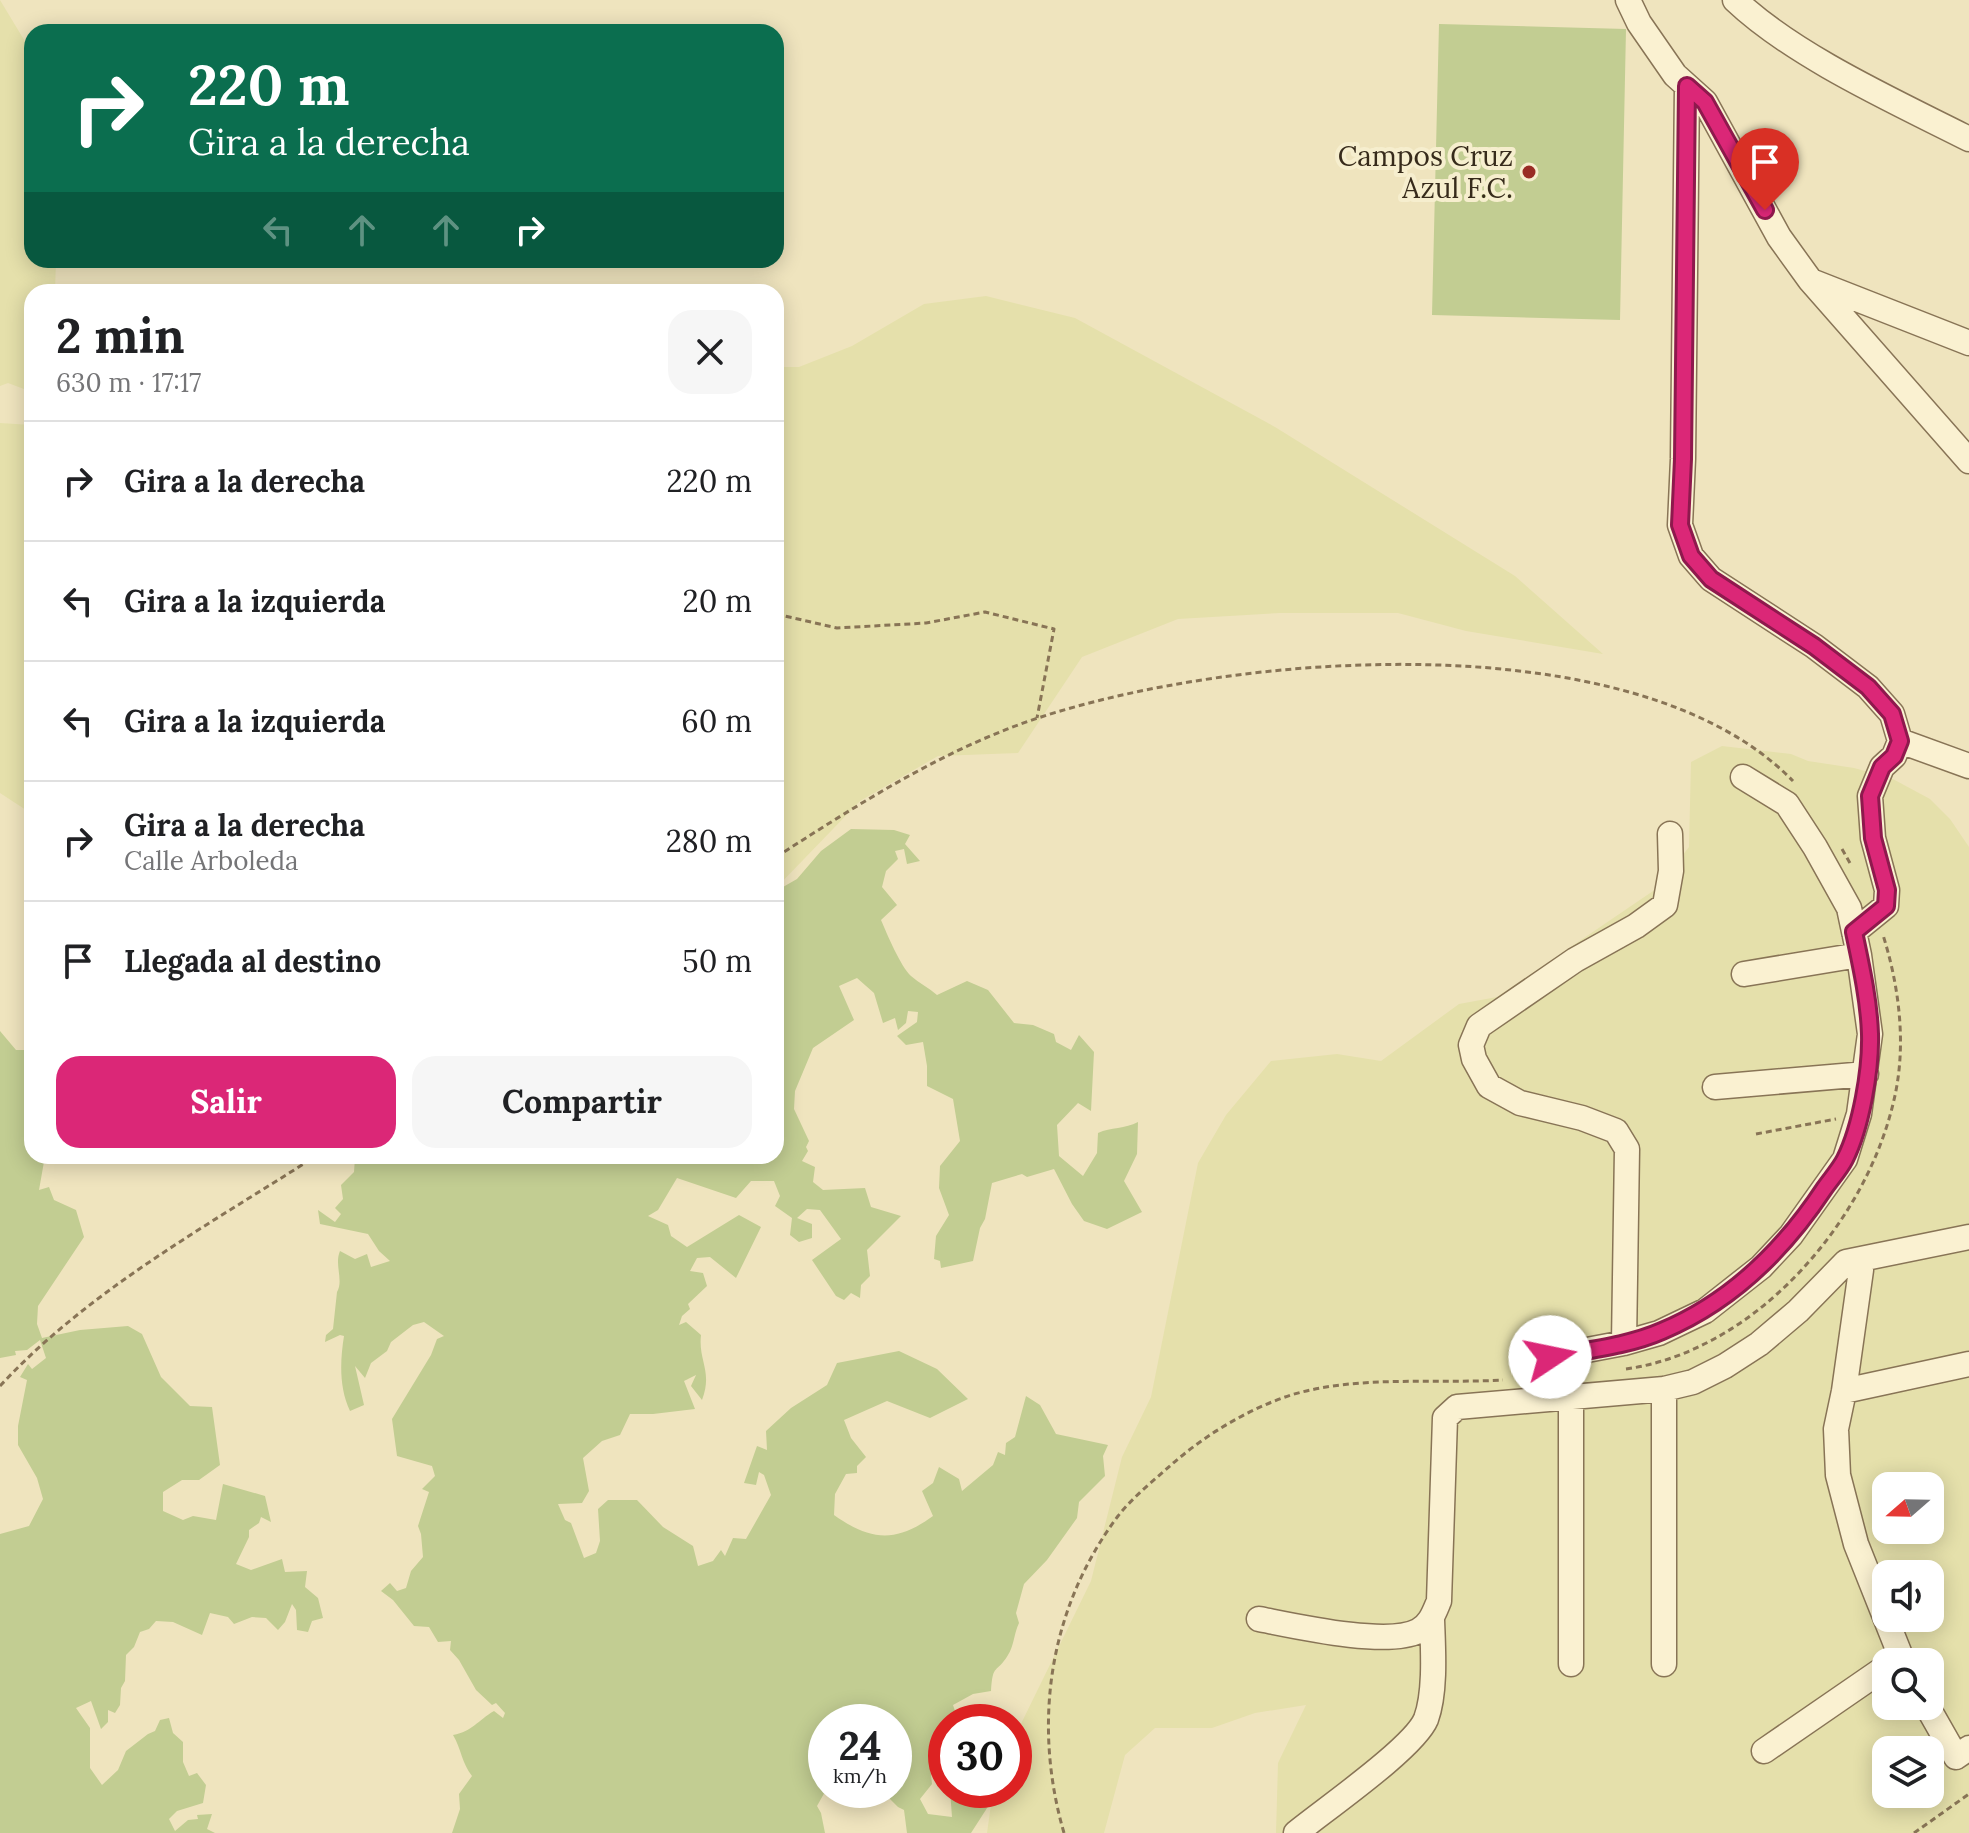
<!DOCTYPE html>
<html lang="es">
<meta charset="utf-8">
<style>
:root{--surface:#fff;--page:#f6f6f6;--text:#202124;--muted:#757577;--line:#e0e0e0;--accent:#db2777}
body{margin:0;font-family:Lora,serif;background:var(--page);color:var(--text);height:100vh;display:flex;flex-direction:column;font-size:30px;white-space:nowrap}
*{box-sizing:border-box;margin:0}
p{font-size:26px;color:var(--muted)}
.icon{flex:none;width:44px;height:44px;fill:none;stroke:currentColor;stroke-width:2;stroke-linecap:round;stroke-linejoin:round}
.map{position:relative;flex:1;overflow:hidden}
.panel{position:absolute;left:24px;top:284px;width:760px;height:880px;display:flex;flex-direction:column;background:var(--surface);border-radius:24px;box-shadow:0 4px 20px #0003}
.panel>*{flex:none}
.guide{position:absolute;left:24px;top:24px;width:760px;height:244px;border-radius:24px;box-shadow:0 4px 20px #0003;background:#0b6e4f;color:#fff;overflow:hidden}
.needle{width:52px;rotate:250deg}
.controls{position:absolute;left:1872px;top:1472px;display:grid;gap:16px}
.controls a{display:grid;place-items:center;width:72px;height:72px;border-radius:16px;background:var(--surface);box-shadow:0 4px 20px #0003;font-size:40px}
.speed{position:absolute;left:808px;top:1704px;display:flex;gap:16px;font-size:40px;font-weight:700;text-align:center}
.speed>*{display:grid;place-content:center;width:104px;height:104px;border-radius:50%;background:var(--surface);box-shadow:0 4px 20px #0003;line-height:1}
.speed small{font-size:20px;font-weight:400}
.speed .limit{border:12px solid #d22;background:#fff;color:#111}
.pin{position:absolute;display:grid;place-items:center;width:68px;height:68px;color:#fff;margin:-82px -34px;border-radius:50% 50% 50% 0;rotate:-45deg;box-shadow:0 0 8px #0007}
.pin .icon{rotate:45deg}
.me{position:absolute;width:88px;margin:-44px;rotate:79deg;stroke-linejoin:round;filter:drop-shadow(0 0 6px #0008)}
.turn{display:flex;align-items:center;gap:28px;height:168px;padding:0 32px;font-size:36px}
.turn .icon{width:104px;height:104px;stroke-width:2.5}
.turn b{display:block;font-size:56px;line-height:68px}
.lanes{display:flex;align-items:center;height:76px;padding:0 32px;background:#0003;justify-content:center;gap:40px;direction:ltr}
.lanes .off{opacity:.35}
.round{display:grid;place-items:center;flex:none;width:84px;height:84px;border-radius:24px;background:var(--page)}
.headline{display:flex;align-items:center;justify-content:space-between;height:136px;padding:0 32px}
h1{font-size:48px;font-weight:700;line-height:60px}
.action{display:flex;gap:16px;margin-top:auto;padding:16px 32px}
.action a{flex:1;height:92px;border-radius:24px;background:var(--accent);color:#fff;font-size:32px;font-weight:700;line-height:92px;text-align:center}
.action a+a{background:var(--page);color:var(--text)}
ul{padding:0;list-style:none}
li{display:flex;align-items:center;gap:24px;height:120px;padding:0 32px;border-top:2px solid var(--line)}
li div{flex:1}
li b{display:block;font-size:30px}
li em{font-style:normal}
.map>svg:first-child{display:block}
</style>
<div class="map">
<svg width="1969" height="1833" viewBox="0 0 1969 1833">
<rect width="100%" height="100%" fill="#efe4be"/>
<path fill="#e5e0ab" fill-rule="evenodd" d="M0 0 32 53V260H56L55 292H32V392L8 383 0 386Z
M986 296 1075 318 1275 427 1515 576 1603 654 1466 631 1398 613H1280L1178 619 1082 657 1018 753 938 756 860 801 776 888V367H799L852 346 924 304Z
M0 423 32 425V824L26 810 0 793Z
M1722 746 1791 754 1808 761 1854 768 1891 778 1930 799 1950 819 1969 847V1833H1276L1278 1763 1306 1705 1255 1713 1212 1728H1155L1125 1755 1104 1833H987L993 1790H1014V1738L1091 1581 1122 1457 1151 1397 1198 1163 1226 1115 1271 1061 1337 1054 1381 1061 1459 1004 1497 997 1656 889 1689 847 1691 762ZM1886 1486H1930V1530H1886ZM1886 1574H1930V1618H1886ZM1886 1662H1930V1706H1886ZM1886 1750H1930V1794H1886Z"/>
<path fill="#c2cd92" d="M1439 24 1626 29 1620 320 1432 315Z
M851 829 894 830 910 835 905 844 920 861 907 864 904 849 895 851 898 859 886 871 882 887 897 905 881 920C887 934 901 967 911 976 919 983 929 988 937 995L967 981 988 990 1014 1023 1033 1025 1054 1034 1056 1042 1071 1050 1079 1035 1094 1052 1091 1111 1078 1103 1057 1125 1059 1156 1083 1176 1097 1153 1098 1133C1111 1127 1125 1129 1138 1122L1137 1154 1124 1181 1142 1212 1107 1229 1084 1221 1072 1204 1054 1169 1027 1177 1022 1174 992 1183 985 1219 980 1228 973 1261 941 1268 940 1261 934 1259 936 1236 949 1215 939 1188 940 1166 960 1141 953 1099 927 1086V1066L923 1042 906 1045 897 1036 917 1022 918 1012 908 1011 906 1023 898 1030 895 1018 883 1023 874 993 857 978 839 986 854 1020 813 1048 795 1091 794 1109 809 1141 806 1147 808 1151 802 1161 815 1167 813 1182 823 1190 865 1188 871 1207 901 1216 867 1250 870 1276 861 1285 860 1298 851 1293 844 1300 836 1296 812 1260 841 1239 820 1210 807 1209 797 1218 812 1224V1238L799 1242 790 1235 792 1218 775 1206 780 1196 774 1181H751L736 1198 677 1178 658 1210 648 1216 668 1225 671 1236 687 1247 739 1215 761 1227 736 1278 710 1257 697 1258 690 1271 703 1273 707 1286 688 1304 690 1309 682 1316 679 1325 686 1322 701 1335C698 1361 713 1371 702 1400L691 1386 696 1375 684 1381 695 1409 653 1414H630L620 1435 602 1441 583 1458 589 1491 582 1503 558 1504 565 1520 571 1523 584 1558 596 1553 600 1541 598 1509 608 1500H637L663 1527 693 1546 698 1566 713 1561 721 1550 725 1556 733 1538 746 1539 771 1495 764 1475 759 1472 756 1485 744 1483 757 1446 767 1450 766 1431 791 1408 827 1385 837 1363 899 1351 937 1369 968 1399 930 1418 887 1401 844 1420 851 1438 866 1457 857 1466V1473L846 1474 835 1494 834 1515C871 1541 896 1543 933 1516L922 1491 933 1483 939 1467 959 1479 962 1491 993 1465 998 1452 1005 1455 1006 1443 1015 1437 1026 1396 1040 1405 1056 1434 1108 1445 1103 1456 1105 1476 1079 1502 1077 1518 1047 1560 1024 1584 1016 1613 1019 1623C1014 1633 1014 1646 1008 1655 996 1675 993 1662 991 1691L973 1694 953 1705 956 1714 951 1722H946V1730L929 1756 932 1784 920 1799 928 1814 952 1817 950 1790H992L989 1805 971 1833H907L904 1810 898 1807 886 1795 851 1802 840 1790H894V1722H826V1790L817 1806 821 1813 825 1833H452L460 1809 459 1794 472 1776C462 1764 461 1748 453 1735 473 1731 477 1721 494 1711L503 1718 505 1713 496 1703 492 1705 476 1690 459 1660 450 1650 451 1641 438 1642 429 1627 414 1626 393 1600 381 1591 390 1583 397 1591 406 1588 411 1571 423 1557 421 1534 418 1526 429 1492 422 1489 435 1476 432 1466 397 1456 392 1419 431 1355 437 1339 444 1336 424 1322 413 1325 391 1342 387 1351 371 1363 365 1378 355 1366 364 1405 350 1411C339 1388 340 1361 344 1336L340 1335 325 1342 326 1335 333 1329 337 1292C344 1280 334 1265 340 1251L355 1259 367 1254 371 1267 390 1261 379 1251 368 1234 320 1224 318 1210 335 1222 341 1214 335 1208 343 1199 341 1185 354 1172 355 1158 358 1156H776V891L797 879 821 851Z
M0 1031 16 1050H32V1156H45L39 1190 49 1187 54 1200 76 1210 84 1237 38 1306 37 1324 42 1338 80 1330 128 1326 142 1334 161 1377 190 1406 212 1407 220 1465 199 1480H182L163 1492V1511L183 1520 193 1516 216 1520 223 1484 265 1496 271 1522 261 1517 259 1523 249 1530V1537L236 1564 251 1570 282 1559 285 1572 307 1571 305 1587 318 1598 323 1618 312 1621 308 1632 297 1630 296 1610 292 1604 285 1622 278 1630 266 1618 252 1617 234 1624 228 1617 210 1613 202 1635 173 1622 156 1621 149 1629 140 1632 134 1647 126 1655 125 1681 121 1688 120 1705 115 1713 108 1710V1722L101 1729 91 1701 76 1708 90 1728V1768L102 1785 118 1770 126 1751 148 1734 155 1731 160 1720 169 1718 173 1733 183 1742V1762L189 1776 197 1773 206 1785 203 1803 177 1811 169 1819 175 1831 188 1820 198 1819 197 1815 212 1814 207 1829 215 1833H0V1534L29 1526 43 1499 37 1478 18 1445V1426L27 1380 20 1377 28 1364 32 1369 46 1358 40 1340 27 1350 15 1351 16 1355 0 1358Z"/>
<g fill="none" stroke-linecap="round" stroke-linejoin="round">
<defs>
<path id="minor" d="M1628 0 1639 23 1675 75 1705 102 1779 237 1810 280 1969 461
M1735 0C1794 56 1896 102 1969 139
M1687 86 1683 459 1680 525 1691 556 1711 579 1814 646 1868 687 1892 714 1900 741 1894 756 1882 767 1870 796 1873 838 1887 890 1886 906 1854 932
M1811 281 1969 343
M1900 741 1969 766
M1744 974 1859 955
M1715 1087 1866 1074
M1859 1261 1861 1270 1844 1391 1836 1429 1838 1475 1856 1544 1903 1662
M1624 1343 1627 1149 1616 1131 1582 1118 1520 1103 1489 1086 1474 1059 1471 1045 1479 1026 1575 960 1636 926 1665 905 1671 871 1670 834
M1550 1357 1624 1343 1659 1333 1705 1311 1761 1267 1791 1235 1845 1159 1859 1114 1870 1034 1859 955 1849 908 1815 847 1787 804 1743 777
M1664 1389V1664
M1844 1391 1969 1364
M1259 1619C1295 1626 1387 1647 1418 1631 1430 1625 1434 1613 1439 1601L1445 1418 1457 1407 1664 1389 1693 1382 1725 1366 1759 1344 1798 1311 1846 1262 1969 1237
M1571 1664V1398
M1927 1706 1956 1757 1969 1748
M1764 1751 1886 1667
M1296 1833C1324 1810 1414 1748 1426 1719 1436 1692 1433 1648 1432 1620"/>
</defs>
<use href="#minor" stroke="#887456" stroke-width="27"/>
<path stroke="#887456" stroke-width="3" stroke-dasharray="6 4" stroke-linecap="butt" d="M776 614 837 628 926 623 985 612 1054 629 1037 718
M1842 849 1850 863
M776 857C859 804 944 749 1038 718 1234 653 1636 620 1793 781
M1756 1134 1836 1119
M1626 1369C1754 1351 1864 1225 1893 1104 1907 1049 1900 989 1883 935
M0 1386C89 1290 207 1226 316 1156
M1064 1833C1032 1723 1049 1608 1118 1516 1133 1497 1153 1481 1171 1465 1205 1435 1248 1409 1291 1395 1358 1375 1433 1384 1503 1380
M1914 1833 1969 1794"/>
<use href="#minor" stroke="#faf1d1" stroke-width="24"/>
</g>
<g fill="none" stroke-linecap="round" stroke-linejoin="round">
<defs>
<path id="route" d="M1550 1357C1587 1350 1628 1346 1662 1331 1731 1302 1783 1251 1824 1189 1831 1179 1840 1169 1845 1159 1861 1127 1871 1070 1870 1034 1869 1001 1861 965 1854 932L1886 906 1887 890 1873 838 1870 796 1882 767 1894 756 1900 741 1892 714 1868 687 1814 646 1711 579 1691 556 1680 525 1683 459 1687 86 1705 102 1765 210"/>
</defs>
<use href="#route" stroke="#8e194d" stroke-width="20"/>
<use href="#route" stroke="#db2777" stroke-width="14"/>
</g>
<circle fill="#992c24" stroke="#f6eece" stroke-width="3" cx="1529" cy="172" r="8"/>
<g text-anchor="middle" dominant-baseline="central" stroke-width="8" stroke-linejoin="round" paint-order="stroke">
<g font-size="28" fill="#372b1b" stroke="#f6eece" text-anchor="end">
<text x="1513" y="156">Campos Cruz<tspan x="1513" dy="32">Azul F.C.</tspan></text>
</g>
</g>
</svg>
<div class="controls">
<a><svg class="needle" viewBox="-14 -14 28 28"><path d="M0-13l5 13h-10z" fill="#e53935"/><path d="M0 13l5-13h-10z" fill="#757577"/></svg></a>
<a><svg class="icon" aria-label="sound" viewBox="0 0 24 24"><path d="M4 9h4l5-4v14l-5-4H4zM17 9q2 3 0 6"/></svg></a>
<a><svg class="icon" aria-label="search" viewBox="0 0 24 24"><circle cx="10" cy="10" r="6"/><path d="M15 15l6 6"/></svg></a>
<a><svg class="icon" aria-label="layers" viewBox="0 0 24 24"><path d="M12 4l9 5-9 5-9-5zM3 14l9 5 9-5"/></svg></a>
</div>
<div class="speed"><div>24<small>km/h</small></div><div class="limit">30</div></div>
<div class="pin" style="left:1765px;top:210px;background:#d93025"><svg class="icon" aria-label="arrive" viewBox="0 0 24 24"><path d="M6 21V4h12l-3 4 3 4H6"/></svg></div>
<svg class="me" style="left:1550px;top:1357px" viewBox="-20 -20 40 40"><circle r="19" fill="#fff"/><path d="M0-13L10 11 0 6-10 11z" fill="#db2777"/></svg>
<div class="guide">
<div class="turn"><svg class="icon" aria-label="right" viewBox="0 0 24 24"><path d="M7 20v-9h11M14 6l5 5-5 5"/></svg><div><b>220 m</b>Gira a la derecha</div></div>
<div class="lanes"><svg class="icon off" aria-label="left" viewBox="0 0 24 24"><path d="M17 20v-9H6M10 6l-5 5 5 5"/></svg><svg class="icon off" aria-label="ahead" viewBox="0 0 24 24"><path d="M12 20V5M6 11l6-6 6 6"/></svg><svg class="icon off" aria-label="ahead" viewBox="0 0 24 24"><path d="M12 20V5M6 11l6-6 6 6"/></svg><svg class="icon" aria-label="right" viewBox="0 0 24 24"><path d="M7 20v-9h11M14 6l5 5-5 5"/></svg></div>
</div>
<section class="panel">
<div class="headline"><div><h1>2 min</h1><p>630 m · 17:17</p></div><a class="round"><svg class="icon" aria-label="close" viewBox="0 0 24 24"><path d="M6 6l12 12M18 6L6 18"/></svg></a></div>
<ul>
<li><svg class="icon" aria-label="right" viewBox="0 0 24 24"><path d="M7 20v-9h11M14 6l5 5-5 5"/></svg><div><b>Gira a la derecha</b></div><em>220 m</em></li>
<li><svg class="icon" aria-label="left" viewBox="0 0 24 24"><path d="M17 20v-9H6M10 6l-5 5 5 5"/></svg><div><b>Gira a la izquierda</b></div><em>20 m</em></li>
<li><svg class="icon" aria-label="left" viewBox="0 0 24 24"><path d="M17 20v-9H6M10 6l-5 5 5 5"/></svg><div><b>Gira a la izquierda</b></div><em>60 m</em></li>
<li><svg class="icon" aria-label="right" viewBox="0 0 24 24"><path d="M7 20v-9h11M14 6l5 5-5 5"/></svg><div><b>Gira a la derecha</b><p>Calle Arboleda</p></div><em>280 m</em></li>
<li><svg class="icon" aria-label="arrive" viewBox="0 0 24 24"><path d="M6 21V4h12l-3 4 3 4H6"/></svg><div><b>Llegada al destino</b></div><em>50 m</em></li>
</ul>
<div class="action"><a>Salir</a><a>Compartir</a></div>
</section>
</div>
